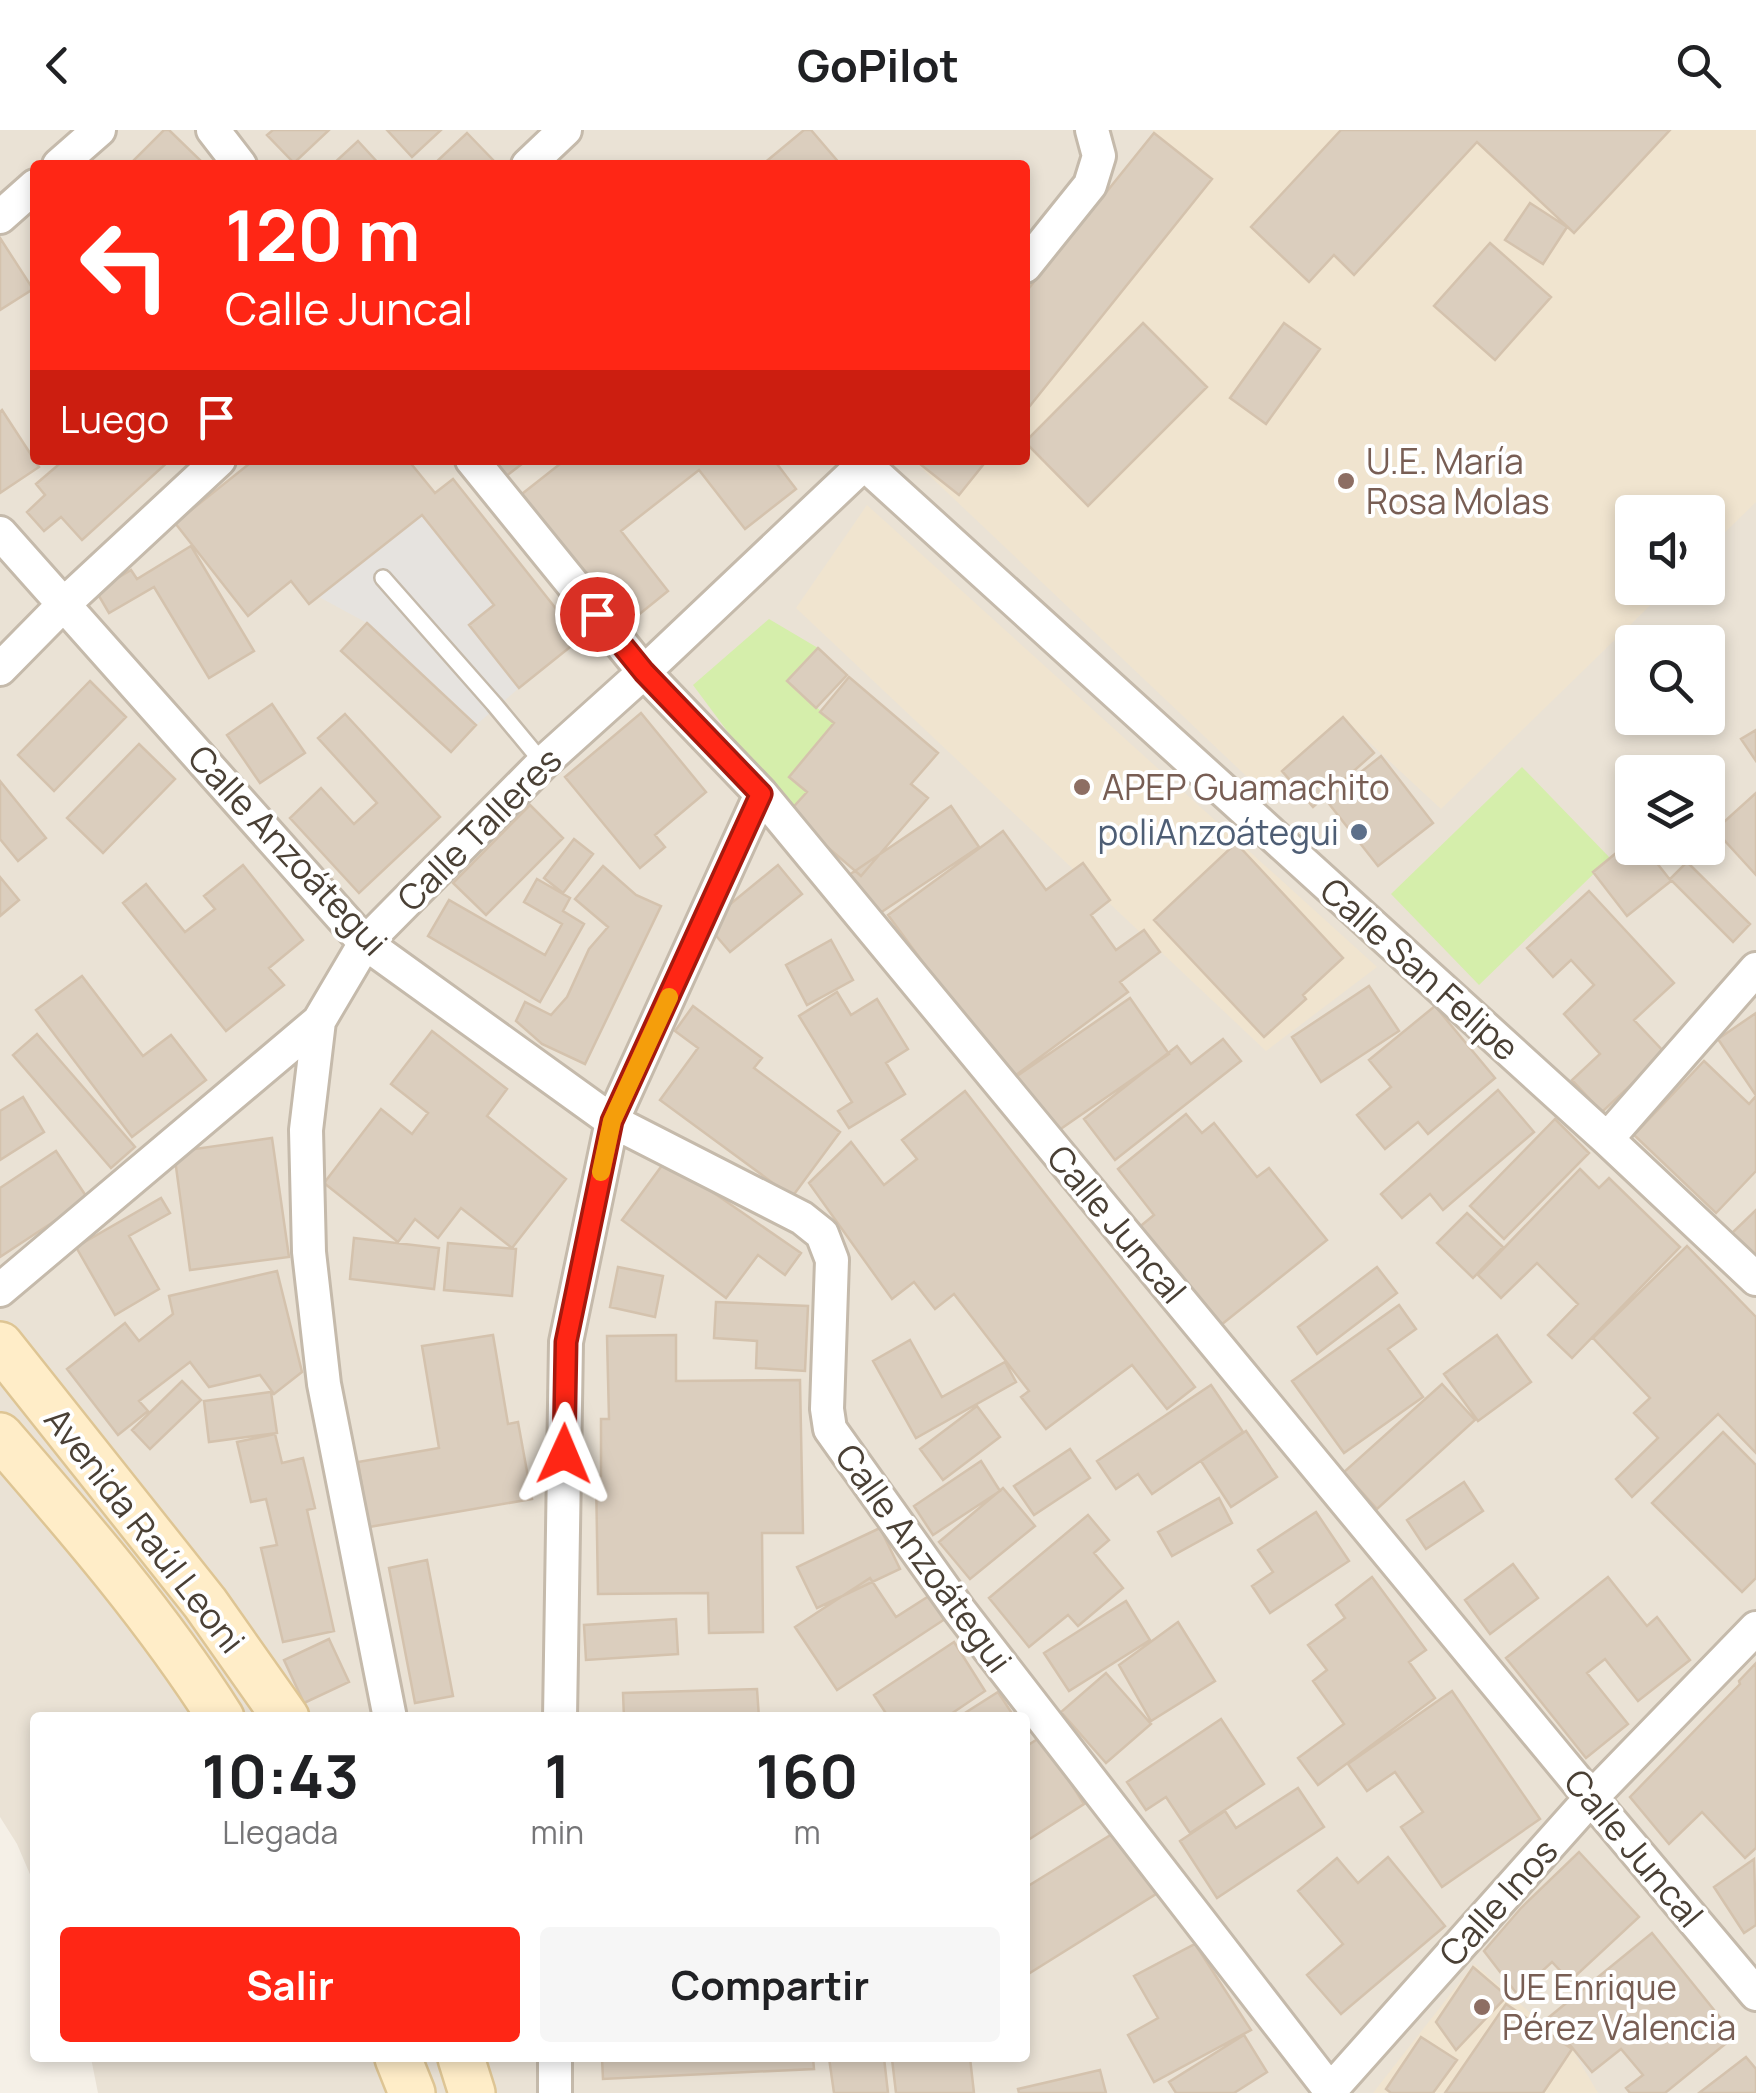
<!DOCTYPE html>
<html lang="es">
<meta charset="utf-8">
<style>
:root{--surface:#fff;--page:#f6f6f6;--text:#202124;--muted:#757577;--accent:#ff2615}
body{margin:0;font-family:Manrope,sans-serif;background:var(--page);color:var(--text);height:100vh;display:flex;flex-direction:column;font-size:38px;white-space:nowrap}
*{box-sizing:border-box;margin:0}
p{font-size:32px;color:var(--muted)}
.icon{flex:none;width:55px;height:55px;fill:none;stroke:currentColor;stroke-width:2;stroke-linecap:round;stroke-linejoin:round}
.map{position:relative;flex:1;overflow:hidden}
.panel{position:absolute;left:30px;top:1582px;width:1000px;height:350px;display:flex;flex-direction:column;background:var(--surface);border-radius:10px;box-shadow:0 5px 15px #0003}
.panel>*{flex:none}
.top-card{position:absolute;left:30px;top:30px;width:1000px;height:305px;border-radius:10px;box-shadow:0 5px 15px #0003;background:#ff2615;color:#fff;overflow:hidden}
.tools{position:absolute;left:1615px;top:365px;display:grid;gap:20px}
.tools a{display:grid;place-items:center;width:110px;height:110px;border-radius:10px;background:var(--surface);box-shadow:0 5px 15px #0003;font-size:50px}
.pin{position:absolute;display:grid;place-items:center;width:85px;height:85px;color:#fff;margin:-42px;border:5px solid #fff;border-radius:50%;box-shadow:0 2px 10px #0007}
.me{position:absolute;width:110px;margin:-55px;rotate:1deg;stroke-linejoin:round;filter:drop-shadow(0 0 8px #0008)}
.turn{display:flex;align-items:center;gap:35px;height:210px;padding:0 30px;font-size:45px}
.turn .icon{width:130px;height:130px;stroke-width:2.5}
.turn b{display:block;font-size:70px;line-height:85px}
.then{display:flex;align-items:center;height:95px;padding:0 30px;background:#0003;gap:20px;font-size:38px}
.eta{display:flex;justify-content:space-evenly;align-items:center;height:170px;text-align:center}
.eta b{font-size:60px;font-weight:700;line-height:70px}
.cta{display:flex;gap:20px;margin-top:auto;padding:20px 30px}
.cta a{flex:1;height:115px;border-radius:10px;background:var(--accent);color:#fff;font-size:40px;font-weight:700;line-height:115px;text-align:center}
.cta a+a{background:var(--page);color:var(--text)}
header{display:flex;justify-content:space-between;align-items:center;height:130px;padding:0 30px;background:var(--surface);font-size:45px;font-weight:700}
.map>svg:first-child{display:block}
</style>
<header><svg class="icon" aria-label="back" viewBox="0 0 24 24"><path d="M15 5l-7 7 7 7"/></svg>GoPilot<svg class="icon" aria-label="search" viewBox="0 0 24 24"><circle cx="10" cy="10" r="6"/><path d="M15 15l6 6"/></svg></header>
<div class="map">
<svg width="1756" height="1963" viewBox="0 0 1756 1963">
<rect width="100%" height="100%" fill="#f5f0e7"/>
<path fill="#eae2d5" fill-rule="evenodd" d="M0 0H1756V1963H98L91 1928H1025V1588H35V1756L17 1714 0 1687ZM35 35H1025V330H35ZM1632 382H1708V458H1632ZM1632 512H1708V588H1632ZM1632 642H1708V718H1632Z"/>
<path fill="#f0e4cf" d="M1152 0H1756V372L1708 419V382H1632V458H1668L1441 679 1343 588 1262 661 913 330H1025V163L1154 3Z
M867 375 1377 837 1266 921 796 478Z
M1474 1834 1572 1919 1598 1963H1373Z"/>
<path fill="#d5eeab" d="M769 489 818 518 788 551 834 593 807 662 788 683 693 555Z
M1522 637 1610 728 1479 855 1391 764Z"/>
<path fill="#e6e3df" d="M422 385 494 475 470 496 519 558 476 595 367 493 319 467Z"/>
<path fill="#dbcebe" stroke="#d4c2ad" stroke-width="2.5" d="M164 0H169L202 32 199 35H129Z
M273 0H329L294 33 267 5Z
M387 0H441L412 27Z
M804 0H811L841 35H762Z
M1341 0H1670L1574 103 1477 12 1354 145 1334 125 1309 152 1251 97Z
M467 3 493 30 488 35H433Z
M1154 3 1212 49 1025 282V163Z
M358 11 380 35H332Z
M1530 73 1567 97 1543 134 1505 110Z
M0 108 33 159 0 180Z
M1490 113 1551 167 1495 230 1434 176Z
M1143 193 1207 257 1088 376 1025 312Z
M1284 193 1320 219 1266 294 1230 268Z
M2 280 39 337 0 363V282Z
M64 330H170L82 410 61 387 44 401 27 382 45 365 36 354Z
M254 330H408L435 363 453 349 580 509 519 558 469 495 494 475 422 385 309 474 291 451 248 486 175 393Z
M478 330H527L497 353Z
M565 330H774L796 359 745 399 699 340 621 401 668 461 616 503 513 371Z
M915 330H987L959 365Z
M191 416 254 521 209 548 154 457 109 483 96 461 131 440 137 449Z
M367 493 476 595 451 622 341 521Z
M818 518 847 545 816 578 787 551Z
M849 547 938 623 911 654 928 668 861 746 788 683 807 662 789 647 834 593 820 582Z
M90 551 126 587 54 661 18 625Z
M272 574 305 623 260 653 227 605Z
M641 583 706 662 655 705 665 717 640 738 565 647Z
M345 584 440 687 359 763 290 688 321 658 354 694 377 673 318 608Z
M1343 587 1374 623 1313 677 1282 641Z
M1756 600V631L1741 609Z
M139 614 175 649 103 723 67 688Z
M1381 626 1433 693 1378 736 1326 670Z
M0 651 46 708 18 731 0 709Z
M1756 663V745L1715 700Z
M530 675 563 708 486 785 453 753Z
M951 676 979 717 877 785 849 745Z
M1003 701 1046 760 1083 733 1110 770 1091 785 1116 820 1144 800 1160 822 1120 852 1128 862 1012 948 990 923 888 785Z
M574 709 593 724 563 763 544 748Z
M1632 710V718H1645L1671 751 1627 786 1593 742Z
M1236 713 1343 828 1303 865 1306 869 1264 907 1154 790Z
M1687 732 1750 794 1733 812 1670 749Z
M243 735 303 810 269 838 284 855 226 901 123 773 146 754 185 802 215 779 204 766Z
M778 735 802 764 730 822 706 794Z
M603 736 636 765 661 776 585 934 542 914 516 891 525 872 551 885 567 867 589 819 608 797 575 769Z
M0 747 19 770 0 786Z
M537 749 570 768 563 781 584 794 540 872 428 806 449 770 545 825 562 794 524 772Z
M1589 761 1674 853 1634 890 1665 923 1602 982 1572 950 1600 924 1564 884 1594 855 1571 830 1553 847 1527 818Z
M831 810 853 850 807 875 786 835Z
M82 846 143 926 171 905 206 950 132 1007 36 880Z
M1369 856 1399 901 1321 952 1292 907Z
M837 862 851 885 877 869 908 919 886 933 905 964 849 998 838 981 852 972 799 886Z
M1130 868 1169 924 1049 1007 1010 951Z
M693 876 762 928 754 938 840 1002 792 1067 660 970 698 918 675 901Z
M1435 876 1495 948 1428 1004 1418 992 1385 1019 1357 985 1391 957 1369 930Z
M1756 883V964H1755L1718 909Z
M432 901 507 959 487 986 566 1049 512 1118 461 1078 438 1108 415 1089 398 1112 324 1053 381 979 412 1004 428 983 391 954Z
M37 904 135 1017 111 1038 13 925Z
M1223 909 1241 931 1115 1030 1084 989 1177 916 1191 934Z
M1704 931 1749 974 1756 966V1041L1716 1083 1634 1005Z
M1498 960 1534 1002 1443 1080 1430 1064 1402 1088 1381 1064Z
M965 961 1195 1257 1167 1279 1132 1235 1046 1299 1021 1267 1029 1261 954 1164 935 1179 914 1152 892 1169 809 1053 851 1012 884 1055 917 1029 902 1010Z
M23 967 44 1002 0 1030V981Z
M1186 984 1202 1003 1214 993 1257 1047 1269 1038 1327 1110 1216 1199 1137 1099 1154 1085 1118 1039Z
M1555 989 1589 1023 1504 1109 1470 1076Z
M272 1008 289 1127 190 1140 174 1022Z
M56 1021 88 1069 0 1127V1058Z
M666 1030 801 1123 785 1145 758 1125 726 1168 622 1090Z
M1580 1039 1599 1058 1609 1048 1680 1117 1572 1228 1548 1205 1578 1174 1537 1133 1501 1168 1478 1145Z
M161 1068 170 1083 129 1106 159 1159 115 1185 76 1117Z
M1756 1080V1127L1732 1103Z
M1467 1083 1503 1117 1473 1148 1437 1113Z
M354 1108 439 1118 434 1159 350 1149Z
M448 1113 516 1119 512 1166 444 1160Z
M1687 1116 1756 1187V1323L1718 1284 1632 1367 1616 1349 1658 1308 1634 1283 1650 1268 1593 1208Z
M618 1137 663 1146 655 1187 610 1177Z
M1377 1137 1397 1163 1317 1224 1298 1197Z
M277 1141 302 1242 274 1264 260 1245 209 1257 190 1232 139 1271 148 1281 118 1305 67 1239 125 1193 139 1211 173 1184 169 1166Z
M716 1172 808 1176 805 1241 756 1238 757 1211 714 1208Z
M1399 1175 1416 1199 1388 1219 1423 1267 1344 1323 1292 1251Z
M493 1205 508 1294 518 1292 532 1369 369 1397 358 1332 439 1318 422 1216Z
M676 1205V1251L800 1250 803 1403H762L763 1502 709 1503 708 1463 598 1464 596 1346H601V1289H609L607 1206Z
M1497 1205 1531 1252 1478 1291 1444 1244Z
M910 1210 942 1267 1005 1232 1016 1252 916 1308 873 1231Z
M182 1251 201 1270 150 1319 132 1300Z
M1442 1254 1475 1290 1377 1379 1344 1342Z
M1211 1255 1243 1302 1152 1364 1138 1344 1116 1359 1097 1331Z
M271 1262 277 1303 209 1312 204 1271Z
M977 1276 1000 1307 943 1350 920 1319Z
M1246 1301 1277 1347 1231 1377 1201 1331Z
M1723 1302 1756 1335V1448L1742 1462 1652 1373Z
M275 1304 282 1333 303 1328 315 1378 307 1380 334 1501 283 1512 261 1418 277 1415 266 1369 251 1372 237 1312Z
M1070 1319 1090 1348 1034 1385 1014 1356Z
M981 1331 1000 1361 933 1405 914 1376Z
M1464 1352 1483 1381 1426 1419 1407 1390Z
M1003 1358 1035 1396 970 1449 939 1412Z
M1219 1368 1232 1393 1172 1426 1158 1402Z
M1316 1382 1349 1431 1270 1483 1252 1456 1273 1442 1258 1420Z
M1088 1385 1109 1410 1094 1423 1123 1458 1078 1496 1068 1485 1029 1517 989 1468Z
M880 1398 900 1439 817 1478 797 1437Z
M427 1430 453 1566 415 1573 389 1438Z
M1513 1434 1538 1468 1490 1504 1465 1470Z
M1372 1447 1426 1520 1409 1532 1435 1568 1318 1655 1298 1628 1344 1594 1313 1551 1327 1540 1308 1515 1345 1488 1336 1475Z
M1608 1447 1647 1496 1657 1487 1690 1530 1638 1571 1605 1529 1587 1543 1628 1594 1586 1628 1506 1528Z
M870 1448 896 1487 929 1466 945 1489 837 1560 795 1497Z
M1126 1471 1150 1510 1069 1561 1044 1523Z
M676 1489 678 1524 586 1530 584 1495Z
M1178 1492 1215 1551 1151 1591 1119 1535Z
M329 1509 349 1552 304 1573 284 1530Z
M954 1512 985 1561 945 1588H889L874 1565Z
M1756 1533V1718L1745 1728 1702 1682 1669 1714 1630 1667 1740 1554 1739 1551Z
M1106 1543 1151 1594 1106 1633 1061 1582Z
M757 1559 759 1588H624L623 1563Z
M1452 1561 1540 1689 1442 1757 1401 1697 1423 1682 1395 1642 1367 1661 1348 1634Z
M998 1562 1015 1588H957Z
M1221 1589 1264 1654 1190 1703 1166 1667 1146 1680 1127 1652Z
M1041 1607 1084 1674 1025 1712V1617Z
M1298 1658 1324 1697 1217 1768 1180 1711 1225 1681 1236 1698Z
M1117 1701 1156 1764 1025 1846V1758Z
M1579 1722 1639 1787 1570 1851 1552 1832 1517 1864 1484 1821 1521 1778Z
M1388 1727 1445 1796 1341 1884 1307 1845 1343 1814 1298 1761 1337 1728 1358 1753Z
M1754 1729 1756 1795 1744 1803 1714 1757Z
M1652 1803 1735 1906 1665 1963H1630L1626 1958 1643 1945 1621 1919 1592 1942 1548 1888Z
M1195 1814 1251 1900 1154 1952 1128 1905 1158 1888 1134 1846Z
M1473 1837 1507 1866 1456 1920 1436 1892Z
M1506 1874 1572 1919 1543 1963H1445Z
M1244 1905 1267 1942 1234 1963H1176L1169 1952Z
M1421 1907 1457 1930 1433 1963H1391L1386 1959Z
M1746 1927 1756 1939V1963H1699Z
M602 1928H813L814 1939 603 1949Z
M829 1928H884L888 1963H834Z
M901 1928H970L974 1963H896L892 1929Z
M1100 1940 1106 1963H1019L1018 1959Z"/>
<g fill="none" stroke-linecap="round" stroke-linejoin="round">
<defs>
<path id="service" d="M383 448 494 574 543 633"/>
<path id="minor" d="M213 0 240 35
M59 35 99 0
M528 35 565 0
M0 87 35 56
M1025 136 1090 55 1099 26 1092 0
M472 330 644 542 761 664 1591 1668 1756 1864
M860 330 1607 1009 1756 1149
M0 403 365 813 612 991 802 1088 822 1104 832 1130 827 1279 830 1299 959 1480 1330 1960
M0 539 64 474 219 330
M1607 1009 1756 839
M0 1160 319 891
M390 1588 324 1254 309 1122 306 1000 319 891 365 813 543 633 644 542 868 330
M560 1588 566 1212 612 991 761 664
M555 1963V1928
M1328 1963 1591 1668 1756 1498"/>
<path id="secondary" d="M0 1215 205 1473 286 1588
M0 1306C78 1396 157 1487 221 1588
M398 1928 412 1963
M461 1928 472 1963"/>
</defs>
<use href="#service" stroke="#c5baab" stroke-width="20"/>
<use href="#minor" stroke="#c5baab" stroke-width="38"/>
<use href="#secondary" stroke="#dec594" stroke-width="50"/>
<use href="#service" stroke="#fff" stroke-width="15"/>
<use href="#minor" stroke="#fff" stroke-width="32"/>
<use href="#secondary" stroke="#ffedc8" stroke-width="45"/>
</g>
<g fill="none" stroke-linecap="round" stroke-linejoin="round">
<defs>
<path id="route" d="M564 1324 566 1212 612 991 761 664 644 542 597 484"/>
</defs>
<use href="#route" stroke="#a6190e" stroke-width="25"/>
<use href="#route" stroke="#ff2615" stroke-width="18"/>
<path stroke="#f59e0b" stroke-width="18" d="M601 1042 612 991 669 867"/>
</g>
<g fill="#8d6e63" stroke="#fff" stroke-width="4">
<circle cx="1346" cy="351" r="10"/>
<circle cx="1082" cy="657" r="10"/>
<circle cx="1482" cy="1877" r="10"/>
</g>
<circle fill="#5c6f8a" stroke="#fff" stroke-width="4" cx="1359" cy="702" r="10"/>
<g text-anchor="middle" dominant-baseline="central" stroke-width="8" stroke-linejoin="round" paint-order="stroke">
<g font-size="35" fill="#785e54" stroke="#fff" text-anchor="start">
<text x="1366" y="331">U.E. María<tspan x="1366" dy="40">Rosa Molas</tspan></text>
<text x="1102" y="657">APEP Guamachito</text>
<text x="1502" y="1857">UE Enrique<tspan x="1502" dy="40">Pérez Valencia</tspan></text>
</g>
<g font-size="35" fill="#4a4035" stroke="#fff">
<text transform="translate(479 699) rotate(-45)">Calle Talleres</text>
<text transform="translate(288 720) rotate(47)">Calle Anzoátegui</text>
<text transform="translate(1420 839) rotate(42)">Calle San Felipe</text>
<text transform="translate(1117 1094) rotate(50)">Calle Juncal</text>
<text transform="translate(145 1400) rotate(52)">Avenida Raúl Leoni</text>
<text transform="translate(924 1428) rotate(54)">Calle Anzoátegui</text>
<text transform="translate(1634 1718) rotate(50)">Calle Juncal</text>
<text transform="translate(1498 1772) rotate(-48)">Calle Inos</text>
</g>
<g font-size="35" fill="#4e5e75" stroke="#fff" text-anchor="end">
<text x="1339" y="702">poliAnzoátegui</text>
</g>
</g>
</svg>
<div class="tools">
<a><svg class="icon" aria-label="sound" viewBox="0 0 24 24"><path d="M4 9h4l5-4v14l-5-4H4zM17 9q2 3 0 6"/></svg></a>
<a><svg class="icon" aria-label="search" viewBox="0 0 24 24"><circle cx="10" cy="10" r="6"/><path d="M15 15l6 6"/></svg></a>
<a><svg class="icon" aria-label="layers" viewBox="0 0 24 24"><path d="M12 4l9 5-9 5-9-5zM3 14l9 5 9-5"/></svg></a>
</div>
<div class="pin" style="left:597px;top:484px;background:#d93025"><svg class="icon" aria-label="arrive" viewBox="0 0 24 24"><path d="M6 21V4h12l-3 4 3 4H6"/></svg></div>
<svg class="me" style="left:564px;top:1324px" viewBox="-20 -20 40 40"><path d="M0-17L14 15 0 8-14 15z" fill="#ff2615" stroke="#fff" stroke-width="4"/></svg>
<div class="top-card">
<div class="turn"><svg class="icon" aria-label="left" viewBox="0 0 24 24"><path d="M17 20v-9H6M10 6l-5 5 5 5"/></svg><div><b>120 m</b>Calle Juncal</div></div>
<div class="then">Luego<svg class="icon" aria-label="arrive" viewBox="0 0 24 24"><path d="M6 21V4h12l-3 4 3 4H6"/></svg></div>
</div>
<section class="panel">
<div class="eta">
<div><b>10:43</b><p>Llegada</p></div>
<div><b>1</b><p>min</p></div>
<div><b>160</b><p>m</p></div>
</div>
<div class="cta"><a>Salir</a><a>Compartir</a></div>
</section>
</div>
